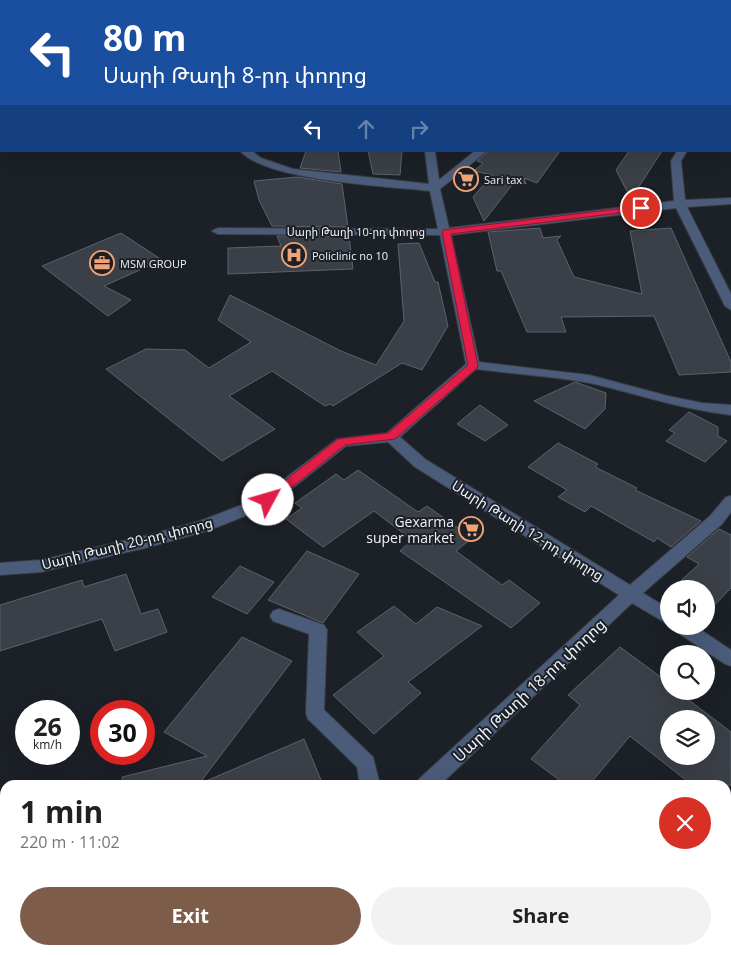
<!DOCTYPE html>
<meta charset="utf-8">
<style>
:root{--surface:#fff;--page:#f2f2f2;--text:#202124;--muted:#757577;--accent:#7d5c49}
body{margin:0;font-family:"Open Sans","Noto Sans Armenian",sans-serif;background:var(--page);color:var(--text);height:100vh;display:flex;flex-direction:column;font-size:19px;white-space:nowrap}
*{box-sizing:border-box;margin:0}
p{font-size:16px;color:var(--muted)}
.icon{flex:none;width:28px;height:28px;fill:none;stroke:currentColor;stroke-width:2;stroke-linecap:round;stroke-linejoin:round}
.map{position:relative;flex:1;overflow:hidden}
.details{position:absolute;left:0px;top:780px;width:731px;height:175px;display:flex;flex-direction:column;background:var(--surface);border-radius:15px 15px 0 0;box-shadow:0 5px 20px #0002}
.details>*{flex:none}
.guide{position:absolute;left:0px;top:0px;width:731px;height:152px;box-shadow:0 5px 20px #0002;background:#1a4fa0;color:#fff;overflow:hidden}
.tools{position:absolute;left:660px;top:580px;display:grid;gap:10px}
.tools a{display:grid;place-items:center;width:55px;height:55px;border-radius:50%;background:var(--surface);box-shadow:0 5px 20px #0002;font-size:25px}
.speed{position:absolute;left:15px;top:700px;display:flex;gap:10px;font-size:25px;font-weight:700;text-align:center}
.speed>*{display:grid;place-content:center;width:65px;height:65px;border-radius:50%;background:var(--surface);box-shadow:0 5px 20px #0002;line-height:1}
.speed small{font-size:12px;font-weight:400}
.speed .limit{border:8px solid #d22;background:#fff;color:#111}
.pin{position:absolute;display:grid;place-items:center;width:42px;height:42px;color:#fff;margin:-21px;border:2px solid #fff;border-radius:50%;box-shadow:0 1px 5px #0007}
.me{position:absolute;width:55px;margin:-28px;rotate:51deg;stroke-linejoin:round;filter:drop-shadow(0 0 4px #0008)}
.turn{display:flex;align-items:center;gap:18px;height:105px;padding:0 20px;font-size:22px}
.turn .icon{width:65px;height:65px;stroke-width:2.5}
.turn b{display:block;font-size:35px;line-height:42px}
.lanes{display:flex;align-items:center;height:48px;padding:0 20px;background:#0003;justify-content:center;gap:25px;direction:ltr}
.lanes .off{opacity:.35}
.round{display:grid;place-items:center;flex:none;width:52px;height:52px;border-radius:26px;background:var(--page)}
.head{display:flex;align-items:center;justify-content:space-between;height:85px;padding:0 20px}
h1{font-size:30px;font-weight:700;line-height:38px}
.cta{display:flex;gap:10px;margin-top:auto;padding:10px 20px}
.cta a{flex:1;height:58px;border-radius:30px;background:var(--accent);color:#fff;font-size:20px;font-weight:700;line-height:58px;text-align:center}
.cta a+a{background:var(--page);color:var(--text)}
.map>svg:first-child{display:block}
</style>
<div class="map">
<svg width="731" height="955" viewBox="0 0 731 955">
<rect width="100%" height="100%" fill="#1c2027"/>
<path fill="#3b3f47" stroke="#5d626b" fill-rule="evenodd" d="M306 151H338L341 172 300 168Z
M368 151H402L400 175 373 174Z
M489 151H560L537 183 524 178 526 184 515 181 484 221 473 197 492 175 474 171 483 163 477 161Z
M629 151H662L631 199 616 170Z
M297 177 342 184 348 227 272 226 259 200 254 181Z
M540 228 543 238 561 236 557 240 574 277 642 294 630 231 671 228 731 362V372L679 375 654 316 561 317 566 332H527L501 271H497L488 232Z
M121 233 162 260 104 286 131 300 108 316 42 266Z
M277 236H349L353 269 228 274V248L281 246Z
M419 243 435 282H438L448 326 422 370 402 363 333 406 330 404 325 406 272 371 229 396 275 429 222 461 106 369 146 349 185 350 209 368 251 342 218 320 230 295 341 351 376 365 404 321 398 244Z
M575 382 606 393 605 409 585 429 534 401Z
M480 405 508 425 485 441 457 424Z
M689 412 718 427V436L727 441 705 462 666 441 675 433 669 430Z
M558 443 598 464 595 467 637 488 635 490 701 521 671 547 657 538 654 542 591 506 585 512 558 497 567 490 528 467Z
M358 470 418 512 427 506 472 538 456 551 502 585 509 580 540 603 511 628 400 551 412 540 374 511 323 547 286 519 302 508 295 503 336 474 344 480Z
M719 529 731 535V588L706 614V589H672L699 564 687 557Z
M307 551 359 574 323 623 268 600Z
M240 566 274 582 247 614 212 597Z
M126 574 141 614 158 609 167 632 115 651 102 619 0 651V605L82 580 84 587Z
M394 606 416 624 437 607 482 626 408 682 421 693 374 734 333 695 384 656 357 632Z
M242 637 292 661 199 784 304 739 323 785H123L122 777 207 756 164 732Z
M620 647 669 683V691H677L731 732V785H692L630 736 589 785H566L531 759 580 705 568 695ZM669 719H706V756H669Z"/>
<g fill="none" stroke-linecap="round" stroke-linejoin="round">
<defs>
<path id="minor" d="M213 0H232L233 1H212Z
M0 29H1V33H0Z
M731 73V79L730 80V74Z
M0 98H1V104H0Z
M240 151H252L261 158 293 169 429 184 425 151H435L439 180 475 151H487L440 189 449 228 674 201 671 161 677 151H687L681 161 685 200 731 198V204L687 207 731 294V310L725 306 676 208 451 235 479 362 589 375 668 396 702 403 731 405V415C681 409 638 394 590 383 553 376 513 374 476 369L400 437 425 459 630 585 710 516 726 497 731 496V512L722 524 643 593 669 609V625L632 603 440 785H416L419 779 619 595 415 467 388 442 346 446 276 501 262 509 210 530 149 547 41 572 0 575V563L41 560 149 535 200 521 252 501 266 493 337 439 387 433 466 364 440 235 218 234 212 231 218 228 438 229 430 191C387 186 267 181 240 151Z
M279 609 324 625 327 630 324 710 373 757 380 785H360L357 767 308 719 306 713 309 634 273 621 270 616 273 611Z
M672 626H695L731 650V666L725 664 675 631Z
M110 950H143L141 955H108Z
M423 950H445L447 955H425Z"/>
</defs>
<use href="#minor" stroke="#3a3d44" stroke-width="2"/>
<use href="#minor" fill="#4a5c7a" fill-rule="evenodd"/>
</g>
<path fill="#e11d48" stroke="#92132f" d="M641 206 644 207V210L451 234 478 366 477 368 395 439 345 445 272 503H264L262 500 264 497 338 439 388 433 468 365 442 232 443 230Z"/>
<defs>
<symbol id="supermarket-ring" viewBox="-11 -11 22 22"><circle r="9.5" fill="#1c2027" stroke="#efa377" stroke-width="1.5"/><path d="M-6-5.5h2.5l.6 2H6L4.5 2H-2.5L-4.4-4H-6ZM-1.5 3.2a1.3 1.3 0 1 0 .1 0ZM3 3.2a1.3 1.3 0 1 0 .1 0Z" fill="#efa377"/></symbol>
<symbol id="hospital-ring" viewBox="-11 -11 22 22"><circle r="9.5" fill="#1c2027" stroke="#efa377" stroke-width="1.5"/><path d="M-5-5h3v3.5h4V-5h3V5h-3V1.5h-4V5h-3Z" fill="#efa377"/></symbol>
<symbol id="office-ring" viewBox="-11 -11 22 22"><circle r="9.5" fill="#1c2027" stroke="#efa377" stroke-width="1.5"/><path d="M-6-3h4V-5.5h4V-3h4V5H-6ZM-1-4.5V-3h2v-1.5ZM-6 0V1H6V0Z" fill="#efa377"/></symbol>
</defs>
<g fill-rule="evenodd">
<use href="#supermarket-ring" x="452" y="165" width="28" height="28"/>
<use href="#hospital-ring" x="280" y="241" width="28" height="28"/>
<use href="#office-ring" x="88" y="249" width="28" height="28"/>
<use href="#supermarket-ring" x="457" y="515" width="28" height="28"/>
</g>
<g text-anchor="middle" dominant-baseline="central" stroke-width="4" stroke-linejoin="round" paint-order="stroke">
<g font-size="11" fill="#eff2f7" stroke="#1c2027" text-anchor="start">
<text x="484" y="179">Sari tax</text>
<text x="312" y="255">Policlinic no 10</text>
<text x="120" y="263">MSM GROUP</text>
</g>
<g font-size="11" fill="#eff2f7" stroke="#1c2027">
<text x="356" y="231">Սարի Թաղի 10-րդ փողոց</text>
</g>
<g font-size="14" fill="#eff2f7" stroke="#1c2027" text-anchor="end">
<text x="454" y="521">Gexarma<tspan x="454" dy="16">super market</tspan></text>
</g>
<g font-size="14" fill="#eff2f7" stroke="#1c2027">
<text transform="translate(528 530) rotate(32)">Սարի Թաղի 12-րդ փողոց</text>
<text transform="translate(127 543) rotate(-14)">Սարի Թաղի 20-րդ փողոց</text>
</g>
<g font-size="16" fill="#eff2f7" stroke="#1c2027">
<text transform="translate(529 690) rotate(-43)">Սարի Թաղի 18-րդ փողոց</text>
</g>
</g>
</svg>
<div class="tools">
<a><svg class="icon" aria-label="sound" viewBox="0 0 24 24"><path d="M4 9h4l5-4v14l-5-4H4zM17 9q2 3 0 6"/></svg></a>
<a><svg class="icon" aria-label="search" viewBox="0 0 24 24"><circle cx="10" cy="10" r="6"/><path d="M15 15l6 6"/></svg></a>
<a><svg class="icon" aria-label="layers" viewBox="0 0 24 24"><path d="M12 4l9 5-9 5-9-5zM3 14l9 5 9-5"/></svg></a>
</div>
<div class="speed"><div>26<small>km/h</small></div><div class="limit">30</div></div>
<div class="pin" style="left:641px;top:208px;background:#d93025"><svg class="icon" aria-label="arrive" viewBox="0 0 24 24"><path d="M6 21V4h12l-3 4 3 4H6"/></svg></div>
<svg class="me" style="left:268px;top:500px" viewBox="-20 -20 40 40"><circle r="19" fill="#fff"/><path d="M0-13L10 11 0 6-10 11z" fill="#e11d48"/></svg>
<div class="guide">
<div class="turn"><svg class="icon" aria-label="left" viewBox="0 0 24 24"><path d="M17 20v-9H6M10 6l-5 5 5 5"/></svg><div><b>80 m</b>Սարի Թաղի 8-րդ փողոց</div></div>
<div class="lanes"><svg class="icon" aria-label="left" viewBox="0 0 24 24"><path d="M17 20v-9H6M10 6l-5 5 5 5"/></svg><svg class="icon off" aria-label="ahead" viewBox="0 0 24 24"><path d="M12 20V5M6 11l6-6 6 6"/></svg><svg class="icon off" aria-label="right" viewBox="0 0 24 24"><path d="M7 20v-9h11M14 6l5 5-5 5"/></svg></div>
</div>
<section class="details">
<div class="head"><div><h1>1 min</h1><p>220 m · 11:02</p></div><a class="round" style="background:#d93025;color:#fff"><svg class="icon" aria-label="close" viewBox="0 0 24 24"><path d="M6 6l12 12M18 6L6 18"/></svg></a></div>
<div class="cta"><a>Exit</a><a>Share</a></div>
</section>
</div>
